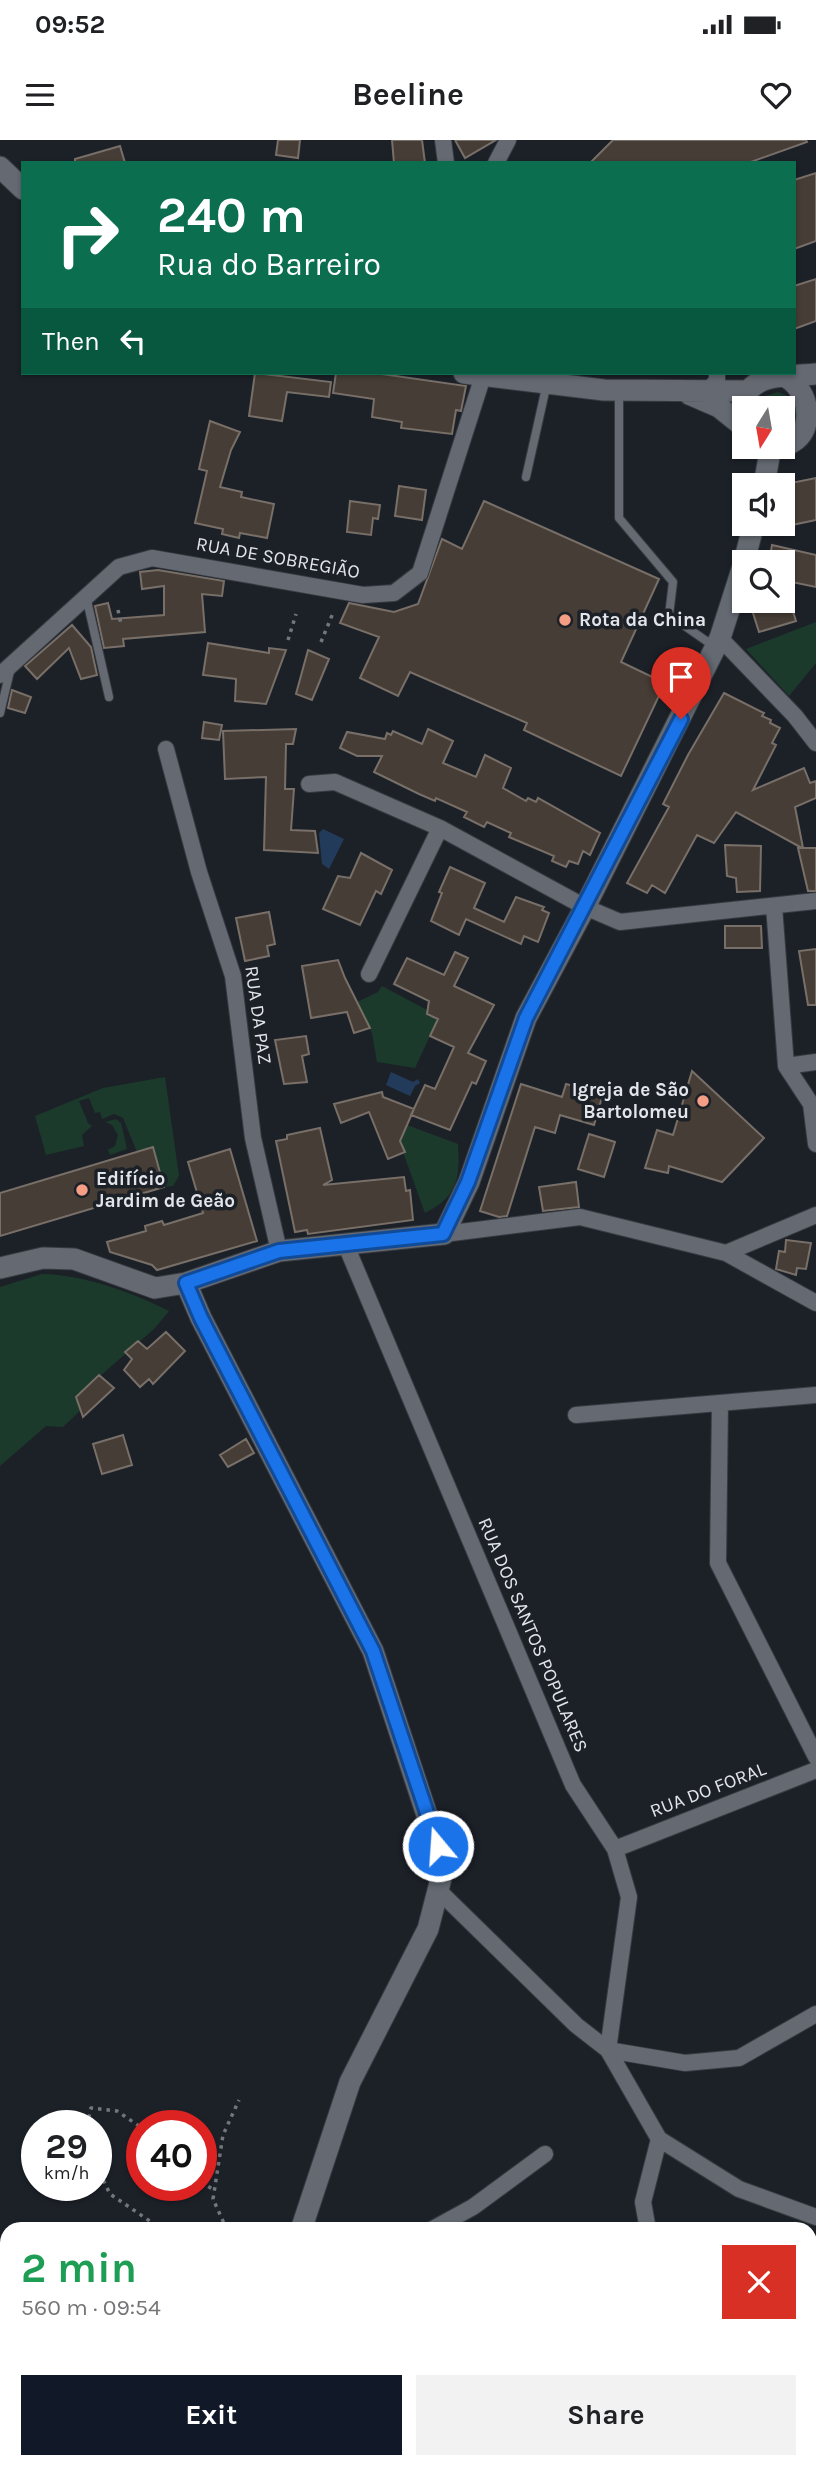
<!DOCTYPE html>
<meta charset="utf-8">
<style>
:root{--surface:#fff;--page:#f2f2f2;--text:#202124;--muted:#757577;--accent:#111827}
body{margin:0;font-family:Karla,sans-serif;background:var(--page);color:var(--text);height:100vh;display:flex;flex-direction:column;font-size:26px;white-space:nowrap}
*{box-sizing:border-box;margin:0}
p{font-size:23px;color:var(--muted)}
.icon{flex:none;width:38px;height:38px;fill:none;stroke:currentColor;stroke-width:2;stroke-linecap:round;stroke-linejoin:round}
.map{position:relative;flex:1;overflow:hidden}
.details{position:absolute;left:0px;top:2082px;width:817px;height:247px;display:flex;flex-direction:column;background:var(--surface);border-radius:21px 21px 0 0;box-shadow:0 2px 5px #0004}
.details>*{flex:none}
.hud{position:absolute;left:21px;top:21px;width:775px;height:214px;border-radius:0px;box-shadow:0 2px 5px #0004;background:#0b6e4f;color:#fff;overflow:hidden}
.needle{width:46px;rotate:191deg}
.controls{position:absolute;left:732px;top:256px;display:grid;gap:14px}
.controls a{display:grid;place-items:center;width:63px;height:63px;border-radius:0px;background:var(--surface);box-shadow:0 2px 5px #0004;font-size:35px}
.speed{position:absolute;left:21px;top:1970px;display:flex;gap:14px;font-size:35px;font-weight:700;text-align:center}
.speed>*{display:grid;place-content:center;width:91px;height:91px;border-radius:50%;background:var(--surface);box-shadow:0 2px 5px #0004;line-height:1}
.speed small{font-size:18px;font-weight:400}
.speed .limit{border:10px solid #d22;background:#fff;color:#111}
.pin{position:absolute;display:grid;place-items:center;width:60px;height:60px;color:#fff;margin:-72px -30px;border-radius:50% 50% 50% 0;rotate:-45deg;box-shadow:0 0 7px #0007}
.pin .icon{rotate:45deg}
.me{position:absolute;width:77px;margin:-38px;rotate:342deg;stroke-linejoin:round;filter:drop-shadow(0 0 5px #0008)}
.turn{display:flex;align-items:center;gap:24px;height:147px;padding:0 21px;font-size:32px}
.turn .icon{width:91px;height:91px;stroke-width:2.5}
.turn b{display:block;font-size:49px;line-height:60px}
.then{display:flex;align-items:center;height:66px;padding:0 21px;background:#0003;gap:14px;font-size:26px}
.round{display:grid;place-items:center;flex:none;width:74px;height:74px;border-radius:0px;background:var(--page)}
.summary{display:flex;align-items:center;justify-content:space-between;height:119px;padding:0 21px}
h1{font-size:42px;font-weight:700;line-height:52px;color:#1e9e55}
.cta{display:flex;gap:14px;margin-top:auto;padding:14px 21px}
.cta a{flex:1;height:80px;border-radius:0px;background:var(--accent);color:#fff;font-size:28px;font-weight:700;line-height:80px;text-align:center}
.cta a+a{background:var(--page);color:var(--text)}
.status{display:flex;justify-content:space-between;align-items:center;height:49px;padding:0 35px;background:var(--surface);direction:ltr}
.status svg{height:19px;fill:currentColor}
header{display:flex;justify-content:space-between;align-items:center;height:91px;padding:0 21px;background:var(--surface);font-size:32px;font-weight:700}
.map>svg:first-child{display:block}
</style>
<div class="status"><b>09:52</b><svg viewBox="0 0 49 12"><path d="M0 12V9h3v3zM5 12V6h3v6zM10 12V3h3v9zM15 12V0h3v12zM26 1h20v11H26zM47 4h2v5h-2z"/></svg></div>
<header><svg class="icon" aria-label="menu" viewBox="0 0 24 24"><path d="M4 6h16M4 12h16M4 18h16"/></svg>Beeline<svg class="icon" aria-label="heart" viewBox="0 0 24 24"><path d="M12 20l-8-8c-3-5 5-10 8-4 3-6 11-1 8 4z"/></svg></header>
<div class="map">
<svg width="816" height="2328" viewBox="0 0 816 2328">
<rect width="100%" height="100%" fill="#1c2128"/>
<path fill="#1b3a2b" d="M778 252 790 257 797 274 792 285 782 291V268H758L765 256Z
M816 482V523L789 556 746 509Z
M382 846 427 870V874L438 879 415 928 377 922 372 893 357 862 378 852Z
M165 937 179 1036 173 1046 164 1047 153 1007 137 1012 123 978 114 974 102 979 100 972 95 973 89 958 79 961 88 983 92 986 82 995 84 1006 46 1015 35 976 103 948Z
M116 979 121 983 127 1009 110 1015 108 1010 115 1006 118 995 112 985 105 982Z
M391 979 458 1004C460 1038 458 1057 425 1073Z
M42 1134C85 1135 131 1152 169 1171L154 1189 76 1257 81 1270 63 1287 46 1286 0 1326V1147Z"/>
<path fill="#223b5a" d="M323 689 344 699 329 729 322 724 319 693Z
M391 932 413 942 418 939 420 943 415 946 410 956 386 945Z"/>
<path fill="#453d36" stroke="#786f68" stroke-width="2" d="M278 0H300L298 18 276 15Z
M392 0H422L425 23H394Z
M455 0H496L465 18Z
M613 0H806L807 2 748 23H590Z
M120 6 125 23H75V19Z
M816 33V101L794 109V40Z
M816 139V181L794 189V146Z
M255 233 331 242 329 257 287 252 282 281 249 276Z
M336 233H375L466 246 461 271 456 270 452 294 401 288 402 282 372 277 374 259 333 253Z
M210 281 240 292 231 310 220 347 242 352 241 357 274 364 267 398 240 393 239 398 222 394 223 389 195 383 207 331 199 329Z
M816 338V380L792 385 786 357 793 355 791 343Z
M399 346 426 350 422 380 395 376Z
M350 361 380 365 378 379 373 378 371 395 347 392Z
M484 361 659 439 621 522 665 543 621 636 524 590 527 583 410 532 398 556 360 538 379 497 340 483 349 463 394 472 418 464 442 399 462 409Z
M772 405 816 415V447L782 440V422H769Z
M158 430 224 441 222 456 202 454 205 492 123 499 124 506 104 508 95 466 108 463 112 479 164 475V446L142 449 140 432Z
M789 459 796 481 759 492 752 470Z
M72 485 91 507 97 535 81 539 69 508 37 539 25 526Z
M208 503 269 513V508L286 510 266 564 235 561 236 539 203 535Z
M308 510 329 519 312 560 296 554Z
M12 550 31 557 25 573 8 568Z
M724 553 764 573 762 576 771 580 770 583 780 588 772 603 776 605 753 650 804 628 810 643 816 641V658L795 667 803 708H816V751H808L798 708H802L736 672 714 703 697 695 665 753 652 745 647 753 627 743 669 667 663 664 688 615Z
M204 582 222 585 219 600 202 598Z
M296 589 293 604H286L285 649H294L291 690 315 691 318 713 264 710 266 637 225 639 223 591Z
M428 589 453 601 443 623 476 637 485 615 511 628 503 648 526 661 528 658 536 662 538 658 600 693 590 715 583 711 578 724 569 721 566 727 552 721 554 716 509 697 511 693 487 682 484 687 464 677 467 672 436 658 435 661 419 654 374 632 382 616H357L340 608 347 592 385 599 387 593 391 595 393 591 422 604Z
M725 705 761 706 760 751 737 752 736 738 727 736Z
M361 713 392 730 381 754 376 751 360 785 323 769 338 736 350 738Z
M450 727 485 743 474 768 504 782 516 757 544 767 542 770 549 773 538 802 524 796 521 804 466 779 459 795 431 781 442 753 439 752Z
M269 772 275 804 267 806 269 816 245 821 236 778Z
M725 786H761L762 808H725Z
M816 809V865H808L799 811Z
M455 812 468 818 454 846 494 865 468 913 486 921 476 944 472 942 450 990 411 975 425 945 435 949 454 907 430 896 438 879 427 874 429 861 394 844 407 818 444 835Z
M338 820 345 838 370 888 354 893 347 872 311 878 302 826Z
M306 896 309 914 302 916 307 942 284 944 275 900Z
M692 931 764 998 722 1042 669 1026 668 1033 645 1028 657 990 673 995Z
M521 944 562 957 566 944 603 954 594 985 560 975 555 993 535 987 507 1076 499 1077 480 1071Z
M382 952 383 957 414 969 400 1001 405 1012 388 1019 369 972 341 983 334 964Z
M320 988 332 1040 323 1045 404 1037 406 1051 410 1050 413 1080 308 1094 307 1090 295 1092 276 1001 287 999V995Z
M589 994 615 1002 604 1037 578 1029Z
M153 1007 164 1047 0 1096V1053Z
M230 1009 257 1101 157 1130 152 1125 110 1112 107 1102 146 1091 145 1086 162 1081 164 1085 203 1073 188 1022Z
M576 1042 579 1067 543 1071 539 1047Z
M786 1100 811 1103 806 1129 797 1128 796 1135 776 1129 779 1111 785 1112Z
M166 1192 185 1211 153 1244 149 1239 140 1247 124 1230 132 1219 125 1212 138 1201 147 1209Z
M99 1235 114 1248 83 1277 76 1257Z
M123 1295 132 1325 102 1334 93 1304Z
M246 1299 254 1313 228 1327 220 1315Z"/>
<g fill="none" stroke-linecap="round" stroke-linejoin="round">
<defs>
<path id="service" d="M619 251V378L673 442 669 475 715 507
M526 337 547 243
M86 456 109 557
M0 573 11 527"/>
<path id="minor" d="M443 0 446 23
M496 23 508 0
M708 250 717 241V233
M720 498 795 576 816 603
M0 535 119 427 152 418 363 455 394 453 420 433 483 236
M166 609 199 732 233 836 253 998 279 1111
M309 644 335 642 440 688 585 767 620 782 816 761
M774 766 786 926 811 964 816 1004
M369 834 440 688
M786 926 816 922
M444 1094 580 1077 726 1113 816 1163
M345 1103 573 1645 615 1709 629 1757 608 1910
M726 1113 816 1075
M720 1263 718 1423 816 1617
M576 1275 816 1255
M615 1709 816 1630
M438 1750 576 1885 608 1910 685 1923 739 1918 816 1874
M608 1910 659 1999 739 2049 816 2077
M431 2090 473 2067 545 2014
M648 2090 643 2062 659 1999
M810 2147 816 2144
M810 2263 816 2258
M777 2322 782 2328
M379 2328 396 2322"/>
<path id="tertiary" d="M0 27 23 49
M464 233 604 250 749 251
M689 254 719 267 744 287
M744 280C736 231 784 237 816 234
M770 306C816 311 816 254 786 237
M764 345 771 306
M744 422 754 383
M0 1128 43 1118 74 1119 155 1148 186 1143 279 1111 444 1094 469 1042 526 878 585 767 720 498 744 423
M186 1143 201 1178 373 1511 444 1727 428 1789 350 1942 301 2090
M224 2328 226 2322"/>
</defs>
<use href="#service" stroke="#373b41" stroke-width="10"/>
<use href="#minor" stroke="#373b41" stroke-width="18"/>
<use href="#tertiary" stroke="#373b41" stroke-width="23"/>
<path stroke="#73777d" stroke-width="3.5" stroke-dasharray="3.5 5" stroke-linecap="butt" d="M118 470 121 484
M288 500 296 474
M321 502 333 473
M87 1986 91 1968 117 1971 142 1988
M96 2025 110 2054 163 2090
M201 2042 214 2050
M227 2090 213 2059 223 1995 239 1960"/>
<use href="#service" stroke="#646972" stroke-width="8"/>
<use href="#minor" stroke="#646972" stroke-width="16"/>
<use href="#tertiary" stroke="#646972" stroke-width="21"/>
</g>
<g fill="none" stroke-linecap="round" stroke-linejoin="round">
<defs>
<path id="route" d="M438 1706 373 1511 201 1178 186 1143 279 1111 443 1094 468 1042 526 878 681 579"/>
</defs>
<use href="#route" stroke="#114b97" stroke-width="18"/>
<use href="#route" stroke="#1a73e8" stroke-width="12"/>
</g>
<g fill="#f49e86" stroke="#1c2128" stroke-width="2.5">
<circle cx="565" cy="480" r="7"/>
<circle cx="703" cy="961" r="7"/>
<circle cx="82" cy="1050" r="7"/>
</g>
<g text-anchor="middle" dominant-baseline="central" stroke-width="7" stroke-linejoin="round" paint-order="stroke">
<g font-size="19" fill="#e2e5ea" stroke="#1c2128">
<text transform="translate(278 418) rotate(10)">RUA DE SOBREGIÃO</text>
<text transform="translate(258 875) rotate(82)">RUA DA PAZ</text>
<text transform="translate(533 1495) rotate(67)">RUA DOS SANTOS POPULARES</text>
<text transform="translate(708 1650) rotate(-21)">RUA DO FORAL</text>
</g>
<g font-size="19" font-weight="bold" fill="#e2e5ea" stroke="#1c2128" text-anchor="start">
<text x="579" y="480">Rota da China</text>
<text x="689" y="950" text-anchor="end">Igreja de São<tspan x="689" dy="22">Bartolomeu</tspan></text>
<text x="96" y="1039">Edifício<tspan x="96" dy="22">Jardim de Geão</tspan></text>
</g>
</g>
</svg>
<div class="controls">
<a><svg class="needle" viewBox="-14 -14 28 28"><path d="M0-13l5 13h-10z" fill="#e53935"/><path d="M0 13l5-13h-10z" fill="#757577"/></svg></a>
<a><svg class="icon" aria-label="sound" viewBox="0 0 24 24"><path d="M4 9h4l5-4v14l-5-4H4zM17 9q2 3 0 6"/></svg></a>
<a><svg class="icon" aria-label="search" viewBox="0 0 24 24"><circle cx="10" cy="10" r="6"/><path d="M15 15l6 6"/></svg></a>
</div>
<div class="speed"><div>29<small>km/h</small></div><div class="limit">40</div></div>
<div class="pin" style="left:681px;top:579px;background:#d93025"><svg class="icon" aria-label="arrive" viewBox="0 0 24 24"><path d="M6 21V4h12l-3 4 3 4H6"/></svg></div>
<svg class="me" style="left:438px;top:1706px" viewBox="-20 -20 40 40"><circle r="17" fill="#1a73e8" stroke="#fff" stroke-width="3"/><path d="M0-11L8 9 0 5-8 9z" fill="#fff"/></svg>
<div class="hud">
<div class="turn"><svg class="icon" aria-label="right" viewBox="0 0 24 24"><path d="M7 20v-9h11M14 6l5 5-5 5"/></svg><div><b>240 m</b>Rua do Barreiro</div></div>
<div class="then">Then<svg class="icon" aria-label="left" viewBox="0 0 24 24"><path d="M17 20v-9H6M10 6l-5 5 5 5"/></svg></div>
</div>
<section class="details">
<div class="summary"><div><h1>2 min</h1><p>560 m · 09:54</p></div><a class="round" style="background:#d93025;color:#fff"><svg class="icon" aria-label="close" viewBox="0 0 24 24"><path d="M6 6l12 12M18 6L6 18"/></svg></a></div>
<div class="cta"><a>Exit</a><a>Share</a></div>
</section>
</div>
